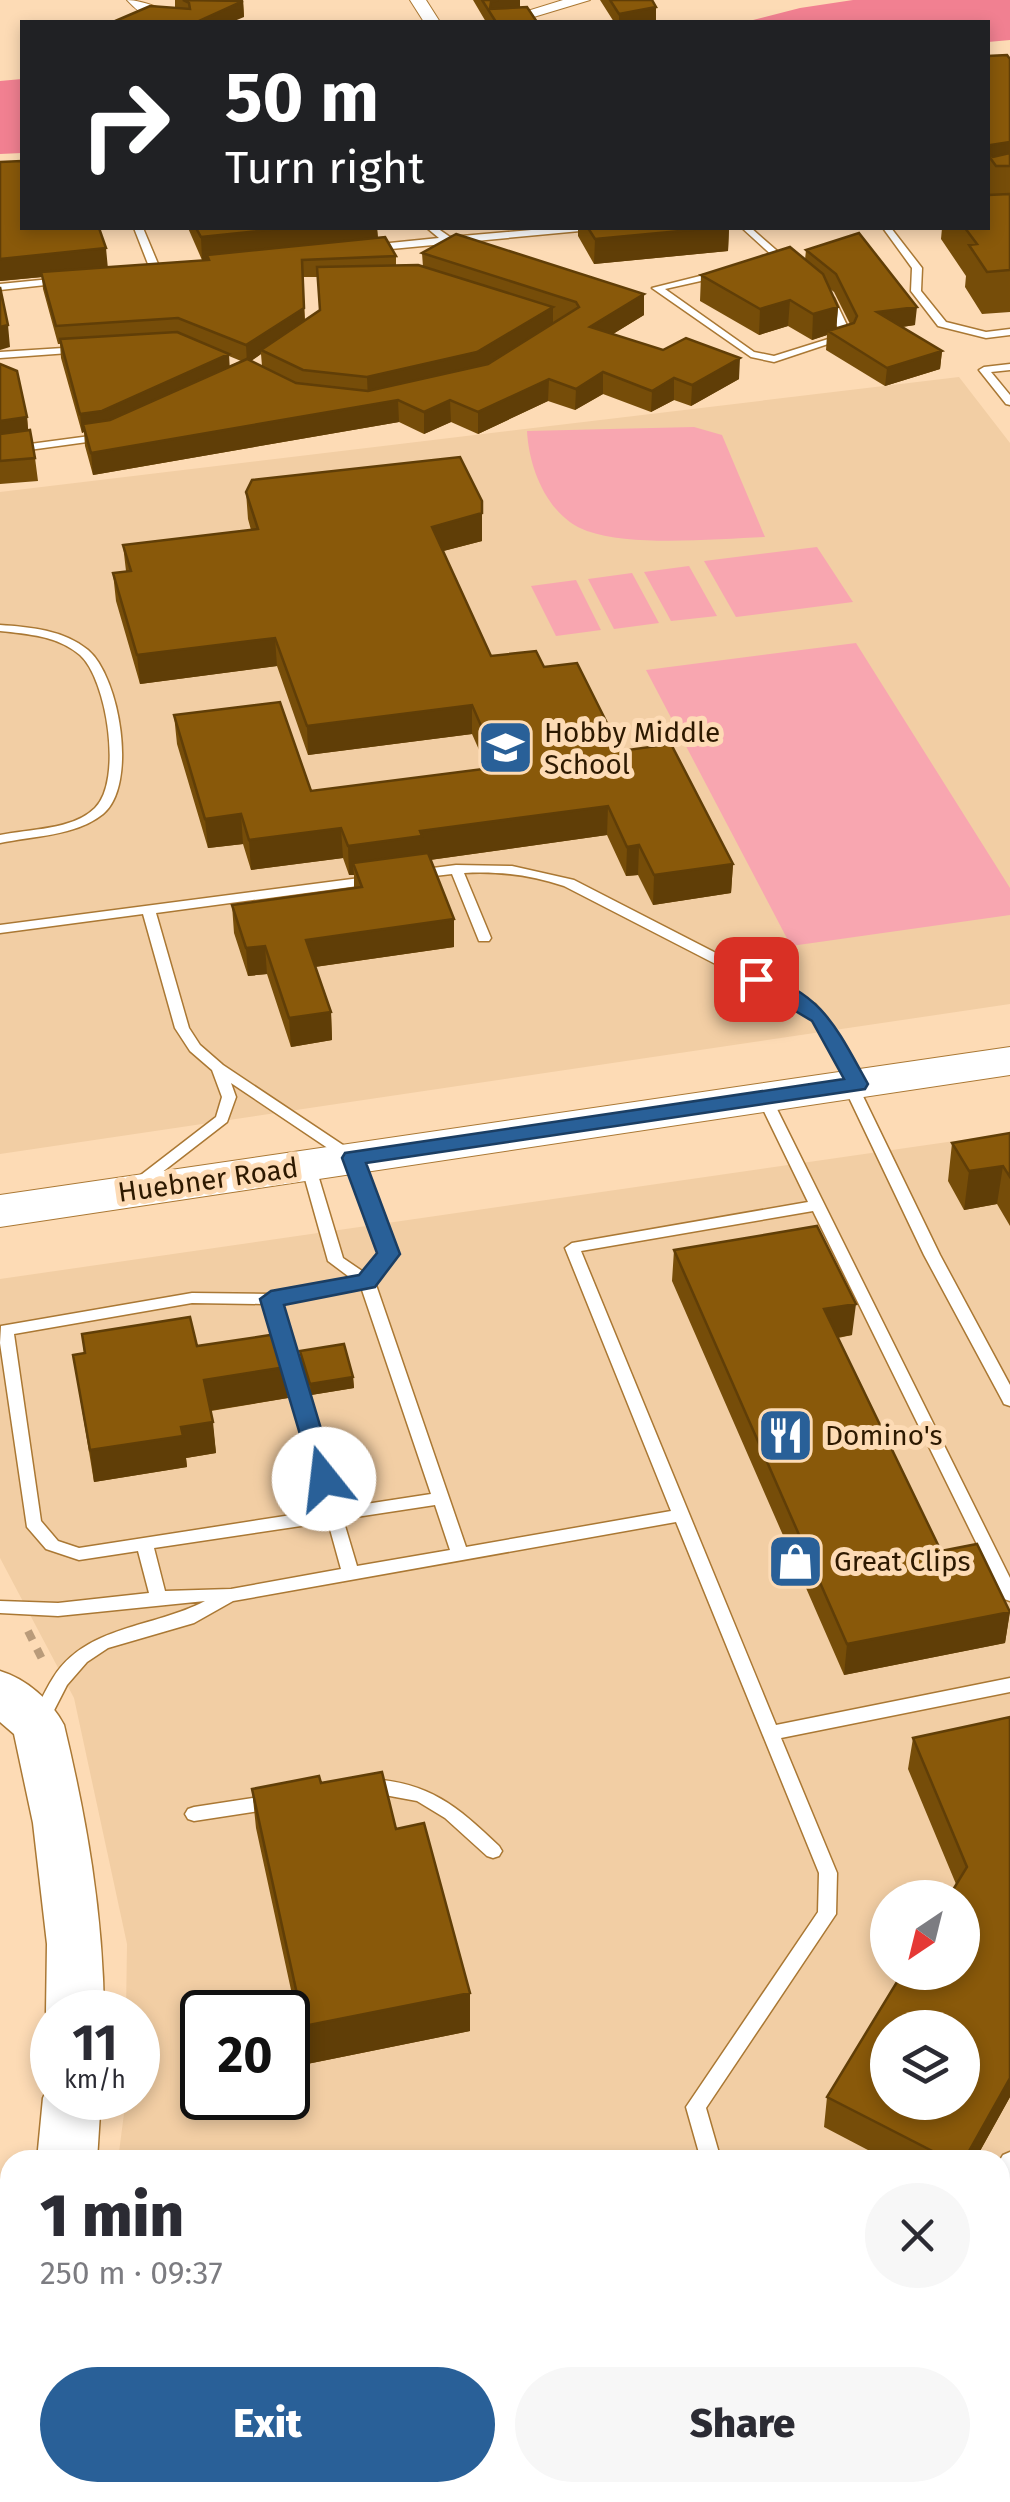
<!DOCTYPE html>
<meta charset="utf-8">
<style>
:root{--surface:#fff;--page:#f7f7f7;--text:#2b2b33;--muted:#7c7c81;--accent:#296098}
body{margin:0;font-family:"Fira Sans",sans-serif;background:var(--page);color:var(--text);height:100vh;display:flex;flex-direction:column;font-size:38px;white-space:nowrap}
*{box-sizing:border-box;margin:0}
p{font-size:32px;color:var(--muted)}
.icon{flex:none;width:55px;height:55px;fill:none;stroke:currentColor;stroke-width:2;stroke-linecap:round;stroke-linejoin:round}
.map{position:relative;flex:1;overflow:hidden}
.drawer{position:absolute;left:0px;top:2150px;width:1010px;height:352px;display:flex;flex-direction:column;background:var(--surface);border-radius:30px 30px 0 0;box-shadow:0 5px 15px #0003}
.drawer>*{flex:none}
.hud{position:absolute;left:20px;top:20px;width:970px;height:210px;border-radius:0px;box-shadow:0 5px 15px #0003;background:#202124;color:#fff;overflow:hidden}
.needle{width:65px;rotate:215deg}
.fabs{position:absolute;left:870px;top:1880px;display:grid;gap:20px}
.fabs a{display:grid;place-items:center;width:110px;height:110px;border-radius:50%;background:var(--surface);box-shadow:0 5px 15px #0003;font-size:50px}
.speed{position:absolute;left:30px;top:1990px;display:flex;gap:20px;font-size:50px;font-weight:700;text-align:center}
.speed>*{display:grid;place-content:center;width:130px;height:130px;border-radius:50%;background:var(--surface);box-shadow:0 5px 15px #0003;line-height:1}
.speed small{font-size:25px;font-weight:400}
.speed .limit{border:5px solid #111;border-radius:15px;background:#fff;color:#111}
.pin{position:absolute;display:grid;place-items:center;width:85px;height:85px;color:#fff;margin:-42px;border-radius:20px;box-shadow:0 5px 15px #0006}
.me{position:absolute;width:110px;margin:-55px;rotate:344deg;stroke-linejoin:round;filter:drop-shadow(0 0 8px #0008)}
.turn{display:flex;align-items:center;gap:35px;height:210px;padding:0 40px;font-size:45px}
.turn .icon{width:130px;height:130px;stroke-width:2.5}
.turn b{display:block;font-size:70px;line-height:85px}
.round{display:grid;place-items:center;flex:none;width:105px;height:105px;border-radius:52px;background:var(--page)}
.summary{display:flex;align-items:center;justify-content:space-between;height:170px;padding:0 40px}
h1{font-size:60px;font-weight:800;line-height:75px}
.cta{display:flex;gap:20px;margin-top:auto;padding:20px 40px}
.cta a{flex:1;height:115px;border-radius:60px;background:var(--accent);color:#fff;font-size:40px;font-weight:800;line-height:115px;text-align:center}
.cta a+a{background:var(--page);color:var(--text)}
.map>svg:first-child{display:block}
</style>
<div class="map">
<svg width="1010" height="2502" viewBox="0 0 1010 2502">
<rect width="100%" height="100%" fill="#fddbb5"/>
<path fill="#f2cea4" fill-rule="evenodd" d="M959 377 1010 443V1004L0 1154V492Z
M1010 1133V2324L1000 2341V2160H118L126 2098H138V2012H126L127 1944 74 1698 0 1558V1279ZM888 1898H962V1972H888ZM202 2012H288V2098H202ZM888 2028H962V2102H888Z
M66 2492H914V2493L909 2502H64Z"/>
<path fill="#f8a6b0" d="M694 427 722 435 765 537C716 539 632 547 587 531 548 517 529 469 527 431Z
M817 547 853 602 736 617 704 561Z
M689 566 717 616 671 621 644 572Z
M632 573 659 623 614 629 588 579Z
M576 580 601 630 556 636 531 586Z
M856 643 1010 888V915L791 946 646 670Z"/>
<path fill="#f18091" d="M853 0H1010V40L988 42V22H745L800 8Z
M22 79V153L0 154V81Z"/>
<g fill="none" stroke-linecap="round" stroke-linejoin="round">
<defs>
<path id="service" d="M134 228H143L161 271 159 273 143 276 138 273 150 269Z
M427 228H437L450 237 555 228H585L580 231 370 251 365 248 370 245 439 238Z
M742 228H751L791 263V267H785Z
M883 228H891L922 268 921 291 946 322 986 332 1010 329V335L986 338 938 326 911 291 912 268Z
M720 271 725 274 723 276 665 289 754 352 774 356 841 335 824 298 829 295 834 298 852 336 774 362 751 357 652 288Z
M61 278 66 281 64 283 0 290V284Z
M79 347 83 348V352L0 358V352Z
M1010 364V370L991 372 1010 395V405L1006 404 979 370 984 367Z
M105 434 110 437 109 439 0 454V448Z
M0 625C30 627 64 630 88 650 120 677 138 785 103 814 76 836 33 836 0 843V835C29 829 73 830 95 808 123 781 107 679 80 655 58 636 28 634 0 631Z
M456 865 512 866 574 880 815 1004 827 1018 864 1084 859 1088 940 1255 1010 1385V1406L1004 1404 1002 1400 924 1255 843 1085 848 1081 814 1020 805 1010 564 886C531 875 499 871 464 873L491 938 489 941H479L452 874 417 878 411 874 417 870Z
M375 876 380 877 381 880 380 883 156 913 189 1028 200 1045 223 1065 358 1155 397 1254 375 1282 466 1547 671 1511 565 1248 572 1243 808 1202 757 1097 764 1093 771 1097 1010 1578V1601L1004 1599 1002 1595 813 1211 581 1251 776 1725 1010 1678V1692L781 1738 837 1873 836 1914 706 2108 721 2160H701L686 2107 818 1912 819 1873 676 1522 233 1601 194 1623 108 1648 87 1662 67 1685 46 1726 40 1728 34 1726 31 1721C38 1707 44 1692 53 1678 86 1625 154 1628 205 1601L58 1616 0 1613V1601L58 1603 149 1593 138 1551 79 1560 46 1549 27 1527 0 1343 1 1326 192 1293 271 1294 352 1279 328 1261 301 1165 308 1160 315 1165 343 1258 365 1273 381 1253 347 1161 231 1083 236 1097 227 1122 143 1187H133L131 1184 133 1181 216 1117 222 1097 212 1070 190 1051 175 1028 143 914 0 933V925ZM361 1287 431 1494 340 1508 280 1303ZM192 1303 265 1304 324 1510 79 1548 58 1541 41 1521 14 1334ZM435 1505 450 1550 357 1566 343 1519ZM328 1522 341 1569 231 1589 165 1591 154 1548Z
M369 1779C429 1782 457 1806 499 1846L502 1851 499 1856 493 1858 487 1856 445 1818 417 1801 363 1791 360 1786 363 1781Z
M272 1795 278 1797 281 1802 278 1807 272 1809 194 1821 188 1819 185 1814 188 1809 194 1807Z
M1010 2152V2180L1007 2185 1000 2188V2160L1003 2155Z"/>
<path id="minor" d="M127 0C143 0 175 13 188 22 162 24 145 20 127 0Z
M410 0H426L440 22H424Z
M563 0H590L517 22H492Z
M0 2265H10V2303H0Z"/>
<path id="secondary" d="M0 1671C26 1679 51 1700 64 1725 87 1821 103 1914 104 2012H52V2025L46 2012 47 1944 33 1823 14 1734 0 1722Z
M51 2080 52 2098H101L97 2160H37L43 2098Z
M10 2462V2492H47L45 2502H0V2466Z"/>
<path id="primary" d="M1010 1047V1075L0 1227V1195Z"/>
</defs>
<use href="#service" stroke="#aa7834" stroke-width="3"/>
<use href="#minor" stroke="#aa7834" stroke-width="2"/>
<use href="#secondary" stroke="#aa7834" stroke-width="3"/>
<use href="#primary" stroke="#aa7834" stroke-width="2"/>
<path stroke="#b99b7a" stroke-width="8" stroke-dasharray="10 10" stroke-linecap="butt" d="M28 1631 45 1665"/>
<use href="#service" fill="#fff" fill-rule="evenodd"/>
<use href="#minor" fill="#fff" fill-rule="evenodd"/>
<use href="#secondary" fill="#fff" fill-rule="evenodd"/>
<use href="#primary" fill="#fff" fill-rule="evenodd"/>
</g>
<path fill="#764d09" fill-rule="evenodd" d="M175 0H243L244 17 175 8Z
M473 0H520V7L537 22H486Z
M600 0H652L656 22H614Z
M988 56 1010 59V312L982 314 965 287 966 276 941 239 942 228H988Z
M0 162 22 167 108 267 202 260 188 228H377L378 238 396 256V266L423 267 422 253 644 294V315L613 334 739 379 691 406 674 400 651 412 603 394 575 410 548 401 478 434 451 422 424 434 399 422 93 475 85 446 84 432 82 433 61 358 60 344H58L43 289 42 277 0 281ZM303 277H318L320 311 305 321ZM261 354 262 366 251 361ZM229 356 241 361 229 366Z
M578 228H729L728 251 594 264 578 236Z
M806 250 915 325 902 327 942 351 940 369 885 386 826 350 827 335 812 340 788 326 759 335 700 301 701 275 805 260ZM829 288 834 292 850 324 836 329 838 307Z
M0 364 27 417 28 430 35 458 38 481 0 484Z
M246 492 482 501V541L443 551 491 656 544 667 621 751 733 864 731 893 653 905 638 875 626 876 607 835 430 860 454 947 315 967 331 1012 332 1040 291 1047 267 974 248 976 234 933 232 905 354 888V875H349L343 858 251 870 243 844 208 848 177 744 174 715 311 791 487 768 472 734 308 755 277 666 140 684 116 601 113 573 126 571 123 545 251 530 248 519Z
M1010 1133V1226L997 1204 964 1210 948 1181 952 1143Z
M674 1250 852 1335 838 1338 941 1551 1010 1610 1005 1643 844 1675 672 1281Z
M82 1334 197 1346 288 1398 211 1411 216 1453 186 1458 187 1467 94 1482 73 1355 84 1353Z
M300 1351 353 1377 354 1388 311 1395 301 1362Z
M1010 1717V2097L975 2160H887L824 2127 827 2097 956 1884 908 1769 913 1738Z
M321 1783 396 1829 470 2031 307 2064 256 1828 252 1789Z"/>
<path fill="#603e07" d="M498 0H520V10L490 12 491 2Z
M243 1 244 17 232 22H197Z
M656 7V22H619V14Z
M1010 142V166L988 156 990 145Z
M287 228H377L378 241 207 255V259L202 260 201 237Z
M712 228H729L728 251 594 264 595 239Z
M106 248 108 269 41 272 42 277 0 281V259Z
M644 294V315L590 348V327Z
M790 300 788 326 759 335 760 309Z
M553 307V329L478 374 368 399 367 377Z
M838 307 836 333 828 331 827 335 812 340 813 314Z
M917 307 915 325 875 331 877 312Z
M304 308 305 326 261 350V354L247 364 246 345Z
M8 325 10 347 0 350V327Z
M942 351 940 369 885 386 887 368Z
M229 354 230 372 104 429 83 424 84 432 82 433 80 414Z
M740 358 739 379 691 406 692 385Z
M603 372V394L575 410 576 389Z
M674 378V400L651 412 652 391Z
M549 379 548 401 478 434V412Z
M398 400 399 422 93 475 91 453Z
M450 400 451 422 424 434V412Z
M27 417 29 440 0 444V421Z
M482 513V541L432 554V527Z
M275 638 277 666 140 684 137 655Z
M472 705V734L308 755 307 726Z
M608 806 607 835 422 861 353 863 354 875H349L348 846 420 831Z
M241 814 243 844 208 848 205 819Z
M341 828 343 858 251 870 249 840Z
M639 845 638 875 626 876 627 847Z
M733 864 731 893 653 905 654 875Z
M454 919V947L307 968 306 940Z
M265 946 267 974 248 976 246 948Z
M331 1012 332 1040 291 1047 289 1018Z
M1003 1166 997 1204 964 1210 969 1171Z
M856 1304 852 1335 821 1340 824 1309Z
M286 1367 288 1398 207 1411 204 1380Z
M353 1377 354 1388 311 1395 310 1384Z
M213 1422 216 1453 186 1458 187 1467 94 1482 90 1450 181 1427Z
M1010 1612 1005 1643 844 1675 847 1644Z
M470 1993V2031L307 2064 304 2026Z
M1010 2078V2097L975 2160H964Z"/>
<path fill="#89590a" stroke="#603e07" stroke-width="2.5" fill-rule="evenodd" d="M183 0 243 1 197 22H113L150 6 190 9 189 3Z
M482 0H498L491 2 490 9 527 7 537 22H496Z
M610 0H652L656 7 619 14Z
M1007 55 1010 59V142L990 145 989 154 993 157 1010 153V166H996L988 155V56Z
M21 161 22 167V228H99L106 248 0 259V162Z
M1010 194V270L987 272 969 245 977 244 965 228H988V195Z
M196 228H287L201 237Z
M588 228H712L595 239Z
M859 233 917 307 877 312 942 351 887 368 828 331 854 323 857 316 836 274 806 250Z
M456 234 644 294 590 327 663 350 686 338 740 358 692 385 674 378 652 391 603 372 576 389 549 379 478 412 450 400 424 412 398 400 91 453 83 424 110 420 247 359 296 383 368 391 488 364 579 307 576 302 422 253Z
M385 237 396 256 302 260 304 308 246 345 178 318 56 326 41 272 209 260 207 255Z
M790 247 823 274 838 307 813 314 790 300 760 309 701 275Z
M418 265 553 307 477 352 367 377 303 370 261 350 320 310 317 267Z
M0 287 8 325 0 327Z
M177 332 229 354 102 411 80 414 60 339Z
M0 364 17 371 27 417 0 421Z
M30 430 35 458 0 461V434Z
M460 457 482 501V513L432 527 491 656 536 651 544 667 577 663 621 751 671 744 733 864 654 875 639 845 627 847 608 806 420 831 422 836 348 846 341 828 249 840 241 814 205 819 174 715 280 702 311 791 499 767 472 705 307 726 275 638 137 655 113 573 131 571 123 545 258 529 246 492 252 480Z
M428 853 454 919 306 940 331 1012 289 1018 265 946 246 948 232 905 362 887 353 863Z
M1010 1133V1177L1003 1166 969 1171 952 1143Z
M817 1226 856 1304 824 1309 941 1551 977 1544 1010 1612 847 1644 674 1250Z
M190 1317 197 1346 277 1334 286 1367 204 1380 213 1422 181 1427 183 1436 90 1450 73 1355 85 1353 82 1334Z
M344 1344 353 1377 310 1384 300 1351Z
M1010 1717V2078L964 2160H950L827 2097 903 1972H962V1898H948L967 1867 913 1738ZM888 2028H962V2102H888Z
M382 1772 396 1829 424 1823 470 1993 304 2026 252 1789 319 1776 321 1783Z"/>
<path fill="#296098" stroke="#1b3e63" stroke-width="2.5" d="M756 973C822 991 837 1029 868 1084L865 1089 366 1163 400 1254 375 1287 284 1305 336 1479 332 1485H315L260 1299 271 1291 359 1275 377 1253 342 1158 345 1153 844 1079 812 1021 749 983 745 979 749 975Z"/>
<defs>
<symbol id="school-square" viewBox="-11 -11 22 22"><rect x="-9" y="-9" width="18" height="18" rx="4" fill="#296098" stroke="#fddbb5"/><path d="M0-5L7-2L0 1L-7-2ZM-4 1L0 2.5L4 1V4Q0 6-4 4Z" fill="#fff"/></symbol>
<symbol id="restaurant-square" viewBox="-11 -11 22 22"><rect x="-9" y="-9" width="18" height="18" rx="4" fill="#296098" stroke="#fddbb5"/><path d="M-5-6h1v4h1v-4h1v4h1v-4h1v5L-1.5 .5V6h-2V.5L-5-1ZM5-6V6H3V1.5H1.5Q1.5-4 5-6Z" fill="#fff"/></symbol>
<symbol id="shop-square" viewBox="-11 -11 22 22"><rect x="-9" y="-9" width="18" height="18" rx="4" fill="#296098" stroke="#fddbb5"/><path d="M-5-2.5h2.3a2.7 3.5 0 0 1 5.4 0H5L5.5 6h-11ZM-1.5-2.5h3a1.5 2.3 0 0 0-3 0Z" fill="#fff"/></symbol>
</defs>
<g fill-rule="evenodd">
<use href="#school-square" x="474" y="716" width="63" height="63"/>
<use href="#restaurant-square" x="754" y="1404" width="63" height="63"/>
<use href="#shop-square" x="764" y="1530" width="63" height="63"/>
</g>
<g text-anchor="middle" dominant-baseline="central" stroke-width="10" stroke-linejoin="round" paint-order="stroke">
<g font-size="28" fill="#2d1900" stroke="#fddbb5" text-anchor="start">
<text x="544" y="732">Hobby Middle<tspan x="544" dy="32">School</tspan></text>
<text x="825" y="1435">Domino's</text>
<text x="834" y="1561">Great Clips</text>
</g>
<g font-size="28" fill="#2d1900" stroke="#fddbb5">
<text transform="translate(208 1180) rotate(-8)">Huebner Road</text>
</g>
</g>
</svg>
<div class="fabs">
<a><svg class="needle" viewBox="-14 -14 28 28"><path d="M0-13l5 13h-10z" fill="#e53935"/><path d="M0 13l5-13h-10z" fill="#7c7c81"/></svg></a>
<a><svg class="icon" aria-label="layers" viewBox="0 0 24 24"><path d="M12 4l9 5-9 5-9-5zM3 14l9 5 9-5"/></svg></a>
</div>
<div class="speed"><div>11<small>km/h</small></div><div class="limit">20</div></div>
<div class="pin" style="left:756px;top:979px;background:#d93025"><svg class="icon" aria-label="arrive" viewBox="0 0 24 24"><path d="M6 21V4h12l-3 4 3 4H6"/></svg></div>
<svg class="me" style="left:324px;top:1479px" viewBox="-20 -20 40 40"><circle r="19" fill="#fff"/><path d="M0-13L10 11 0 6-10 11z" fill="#296098"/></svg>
<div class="hud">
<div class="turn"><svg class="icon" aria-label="right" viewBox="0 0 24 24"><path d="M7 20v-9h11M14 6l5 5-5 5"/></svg><div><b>50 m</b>Turn right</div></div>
</div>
<section class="drawer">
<div class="summary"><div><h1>1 min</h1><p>250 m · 09:37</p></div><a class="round"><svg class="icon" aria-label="close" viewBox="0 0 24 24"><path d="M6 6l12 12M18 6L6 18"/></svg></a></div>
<div class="cta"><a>Exit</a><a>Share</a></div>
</section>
</div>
